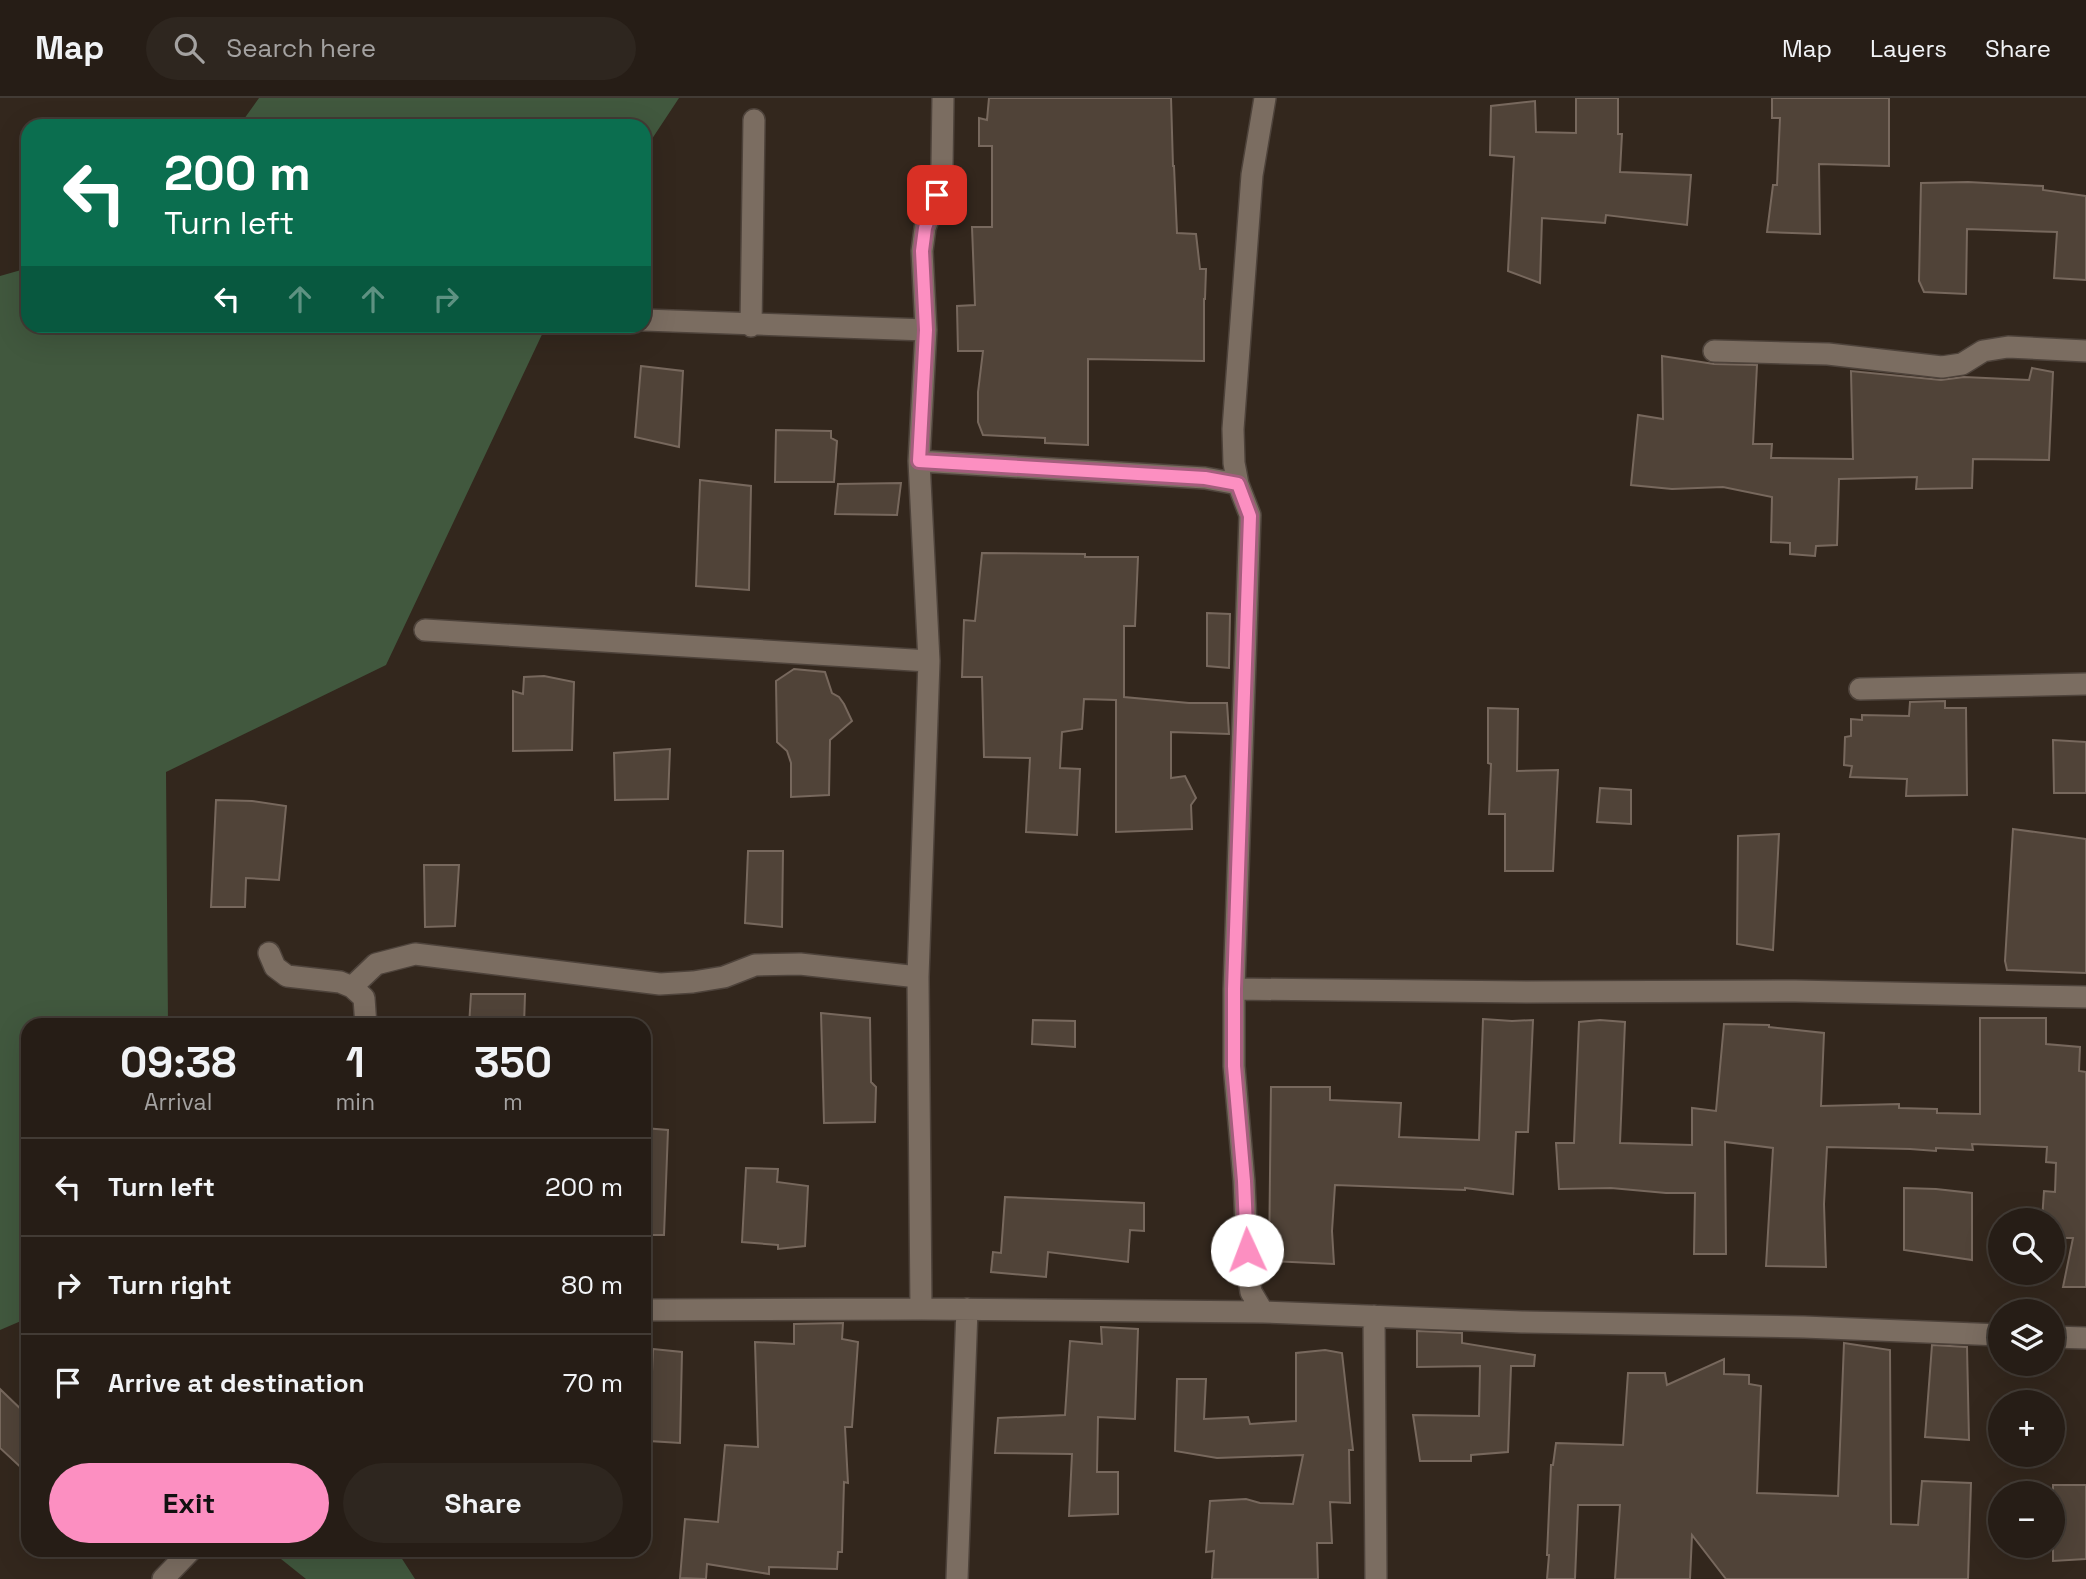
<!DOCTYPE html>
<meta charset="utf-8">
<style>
:root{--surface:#261d16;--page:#2e261f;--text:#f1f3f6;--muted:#a4a2a1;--line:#423b35;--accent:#fc8fc1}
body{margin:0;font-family:"Space Grotesk",sans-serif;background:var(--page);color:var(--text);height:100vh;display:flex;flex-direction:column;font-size:26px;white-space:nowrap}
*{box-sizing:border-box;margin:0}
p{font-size:23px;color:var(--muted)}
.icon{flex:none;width:38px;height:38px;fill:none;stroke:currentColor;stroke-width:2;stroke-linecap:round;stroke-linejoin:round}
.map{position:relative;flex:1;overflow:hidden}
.drawer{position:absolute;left:21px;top:920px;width:630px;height:539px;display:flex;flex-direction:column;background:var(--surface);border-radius:21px;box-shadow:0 7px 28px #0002,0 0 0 2px var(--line)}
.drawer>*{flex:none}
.guide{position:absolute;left:21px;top:21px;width:630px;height:214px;border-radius:21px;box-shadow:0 7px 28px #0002,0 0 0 2px var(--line);background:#0b6e4f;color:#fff;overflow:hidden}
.controls{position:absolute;left:1988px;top:1110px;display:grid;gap:14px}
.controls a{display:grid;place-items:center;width:77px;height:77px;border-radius:50%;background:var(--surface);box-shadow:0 7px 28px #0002,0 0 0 2px var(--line);font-size:35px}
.pin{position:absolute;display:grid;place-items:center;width:60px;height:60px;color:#fff;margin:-30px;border-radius:14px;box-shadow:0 4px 10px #0006}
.me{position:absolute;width:77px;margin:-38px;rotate:358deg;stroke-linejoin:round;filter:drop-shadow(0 0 5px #0008)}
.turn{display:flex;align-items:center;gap:24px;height:147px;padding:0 28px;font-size:32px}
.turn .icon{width:91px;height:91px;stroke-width:2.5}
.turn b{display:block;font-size:49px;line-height:60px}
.lanes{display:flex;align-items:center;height:66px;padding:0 28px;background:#0003;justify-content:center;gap:35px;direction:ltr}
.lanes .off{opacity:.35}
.eta{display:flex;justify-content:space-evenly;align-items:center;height:119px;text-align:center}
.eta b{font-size:42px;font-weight:600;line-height:49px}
.primary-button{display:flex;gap:14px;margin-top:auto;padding:14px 28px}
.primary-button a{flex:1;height:80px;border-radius:42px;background:var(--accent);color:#111;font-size:28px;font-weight:600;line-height:80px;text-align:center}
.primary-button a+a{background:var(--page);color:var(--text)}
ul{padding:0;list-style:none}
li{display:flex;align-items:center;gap:21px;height:98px;padding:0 28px;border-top:2px solid var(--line)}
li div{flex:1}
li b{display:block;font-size:26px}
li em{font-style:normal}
header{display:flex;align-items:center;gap:42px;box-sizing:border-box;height:98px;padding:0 35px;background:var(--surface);border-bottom:2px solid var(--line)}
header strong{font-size:33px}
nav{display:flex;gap:38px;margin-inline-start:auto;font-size:24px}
.search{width:490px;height:63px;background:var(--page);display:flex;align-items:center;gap:18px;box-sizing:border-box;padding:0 24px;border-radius:38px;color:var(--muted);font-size:26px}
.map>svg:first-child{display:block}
</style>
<header>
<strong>Map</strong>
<div class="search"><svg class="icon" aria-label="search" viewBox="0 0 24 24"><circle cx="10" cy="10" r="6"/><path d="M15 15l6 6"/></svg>Search here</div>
<nav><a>Map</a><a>Layers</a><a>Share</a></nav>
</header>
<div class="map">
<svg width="2086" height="1481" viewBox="0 0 2086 1481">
<rect width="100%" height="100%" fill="#33271d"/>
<path fill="#41583e" d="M259 0H679L644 53V28H239Z
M28 170V228H546L386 567 166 674 168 927 28 928V1220L0 1232V178Z
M271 1453H397L415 1481H306Z"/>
<path fill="#504338" stroke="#77685d" stroke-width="2" d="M989 0H1171L1173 68H1174L1177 135 1196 136 1200 171H1206L1205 201H1204V263L1088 261V347L1045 345V340L983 337 978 324V294L983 253H958L957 208 975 207 972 129H992V48H979V20L987 22Z
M1576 0H1618V36H1622L1620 74 1691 77 1687 127 1606 117 1605 125 1542 120 1540 185 1508 173 1514 59 1490 57 1491 8 1535 3 1536 34 1576 35Z
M1772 0H1889V68L1819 66 1820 136 1767 134 1773 87H1777L1780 20H1772Z
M1968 84 2043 88V92L2086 98V182L2054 180 2057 134 1967 131 1966 196 1924 194 1919 183 1921 85Z
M1662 258 1714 266 1757 267 1753 346H1772L1771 360 1853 361 1851 273 1941 282 1964 279 2029 282 2032 270 2053 274 2049 362 1973 361 1972 390 1916 391 1917 379 1839 381 1837 447 1816 448 1815 458 1790 456V445L1771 444 1772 399 1723 389 1672 391 1631 387 1638 317 1663 321Z
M641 268 683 273 679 349 635 339Z
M776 332 831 333V340L837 343 834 384H775Z
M700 382 751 388 749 492 696 488Z
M901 385 897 417 835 416 838 386Z
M982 455 1085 456V459H1138L1135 528H1124V599L1189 605H1227L1229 636 1171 634V680L1185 678 1196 700 1191 707 1192 731 1116 734V602L1084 601 1082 631 1062 634 1060 670 1080 671 1077 737 1026 734 1030 660 984 659 982 579H962L964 522 975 523Z
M1207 515 1230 516 1229 570 1207 568Z
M794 571 825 574 832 595 839 599 844 606 852 623 830 642 829 697 791 699V665L787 653 777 644 776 583Z
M544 578 574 584 572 652 513 653V593L523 596 524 579Z
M1945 603V610H1966L1967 697 1906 698 1907 681 1850 679 1852 668 1844 667 1845 639 1851 638V621L1862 622V617L1909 618 1910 604Z
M1488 610 1518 611 1517 673 1558 672 1553 773H1505V716H1489L1491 666 1488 665Z
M2053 642 2086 644V695H2054Z
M670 651 668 701 615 702 614 655Z
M1600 690 1631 692V726L1597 724Z
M216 702 252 703 286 708 279 782 246 780 245 809H211Z
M2013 731 2086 741V875L2007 872 2005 863Z
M1779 736 1773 852 1737 846 1738 738Z
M748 753H783L782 829 745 825Z
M424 767H459L455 828 425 829Z
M471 896H525L524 928H469Z
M821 915 870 920 871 984 876 989 875 1024 824 1025Z
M1980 920H2046V946L2080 949 2079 973 2086 974V1189H2063L2073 1140H2053V1122H2042L2044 1093 2055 1094 2056 1065 2046 1064 2047 1049 1972 1046 1973 1052 1936 1050V1053L1910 1051 1827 1049 1824 1106 1826 1169 1766 1168 1773 1050 1725 1044 1726 1156H1694L1695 1095H1666L1611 1090 1559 1091 1556 1045H1574L1579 924 1600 922 1625 924 1620 1045 1692 1047V1010L1716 1013 1724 926 1769 927V929L1824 935 1821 1008 1899 1006V1010L1937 1011V1015L1980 1016Z
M1483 921 1512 923 1533 922 1528 1034H1516L1513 1096 1465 1090V1092L1335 1087 1332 1133 1334 1166 1269 1163 1271 989H1330V1002L1401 1005 1399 1039 1479 1042Z
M1033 922 1075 923V949L1032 946Z
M644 1030 668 1032 664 1137H644Z
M746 1070 778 1071 777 1084 808 1088 805 1148 778 1151V1147L742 1144Z
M1904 1090 1936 1091 1972 1095V1162L1904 1152Z
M1005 1099 1144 1105V1133L1130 1132 1128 1164 1048 1154 1046 1179 991 1174 993 1154 1001 1155Z
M843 1225 842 1241 858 1244 852 1329H845L848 1385 844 1384 842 1454H838L837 1471 769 1469V1476L707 1466 706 1481 680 1480 685 1421 718 1424 725 1347 758 1349 755 1244 794 1246V1226Z
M1101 1229 1138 1231 1135 1321 1098 1319 1097 1374H1118V1416L1069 1418 1072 1356 995 1355 998 1320 1065 1317 1070 1243 1102 1246Z
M1417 1233 1462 1235V1245L1535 1257 1534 1268H1511L1508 1354 1471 1357V1363H1420L1413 1317 1479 1318 1480 1268 1417 1269Z
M1844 1245 1890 1252 1891 1426 1918 1427 1922 1383 1971 1385 1968 1481H1726L1692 1437 1690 1481H1615L1620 1407H1578L1575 1481H1547L1549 1457H1547L1551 1367H1553L1556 1345 1623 1347 1628 1275H1665L1667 1287 1724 1261V1276L1749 1277V1286L1761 1288 1757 1395 1838 1398Z
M1932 1247 1967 1249 1969 1342 1925 1339Z
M653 1251 682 1254 680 1345 649 1343Z
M1325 1252 1342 1255 1353 1352H1349L1350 1405 1330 1404 1332 1445H1317L1318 1481H1212L1214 1453 1206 1454 1210 1403 1246 1401 1260 1405 1293 1406 1303 1357 1217 1360 1175 1353 1177 1281H1206L1204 1321 1248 1319 1250 1326 1296 1323V1255Z
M0 1291 28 1318V1376L0 1350Z
M2053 1387H2086V1461L2053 1463Z"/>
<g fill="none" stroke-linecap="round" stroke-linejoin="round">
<defs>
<path id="street" d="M644 222 926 232
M751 228 754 22
M1714 253 1828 256 1942 269 1962 266 1983 253 2008 249 2086 253
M919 363 1205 380 1238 386
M425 532 929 563
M1860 591 2086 586
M269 855 275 869 287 878 340 884 352 889 364 900 366 928
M352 889 376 866 415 856 660 886 693 884 724 879 755 867 800 866 918 879
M1234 891 1527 894 1795 893 2086 899
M921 1211 918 879 929 563 919 363 926 232 922 153 925 130 937 97 942 67 943 0
M644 1212 921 1211 1263 1214 1522 1224 1804 1229 2000 1237
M1263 1214 1251 1194 1248 1174 1244 1083 1234 968V891L1250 417 1238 386 1234 365 1233 331 1252 77 1265 0
M1374 1218 1376 1481
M2053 1239 2086 1240
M163 1481 191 1452
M957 1481 967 1211"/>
</defs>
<use href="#street" stroke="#4e433b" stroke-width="24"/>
<use href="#street" stroke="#7b6d61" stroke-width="21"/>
</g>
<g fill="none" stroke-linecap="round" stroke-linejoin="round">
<defs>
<path id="route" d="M937 97 925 130 922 153 926 232 919 363 1205 380 1238 386 1250 418 1234 891V968L1244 1083 1247 1152"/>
</defs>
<use href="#route" stroke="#a45d7d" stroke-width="18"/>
<use href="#route" stroke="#fc8fc1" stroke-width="12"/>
</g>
</svg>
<div class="controls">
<a><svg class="icon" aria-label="search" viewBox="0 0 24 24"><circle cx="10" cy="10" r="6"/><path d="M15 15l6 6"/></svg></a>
<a><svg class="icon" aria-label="layers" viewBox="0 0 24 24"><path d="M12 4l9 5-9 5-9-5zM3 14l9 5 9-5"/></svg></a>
<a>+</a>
<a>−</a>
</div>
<div class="pin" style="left:937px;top:97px;background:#d93025"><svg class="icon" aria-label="arrive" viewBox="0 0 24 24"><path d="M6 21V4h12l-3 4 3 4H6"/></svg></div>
<svg class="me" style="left:1247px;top:1152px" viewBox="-20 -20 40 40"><circle r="19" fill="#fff"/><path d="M0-13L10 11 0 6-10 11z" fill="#fc8fc1"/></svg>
<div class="guide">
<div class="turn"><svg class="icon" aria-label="left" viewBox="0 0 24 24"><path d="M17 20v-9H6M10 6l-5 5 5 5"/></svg><div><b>200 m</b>Turn left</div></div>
<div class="lanes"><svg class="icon" aria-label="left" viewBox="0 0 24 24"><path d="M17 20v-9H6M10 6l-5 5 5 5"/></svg><svg class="icon off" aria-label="ahead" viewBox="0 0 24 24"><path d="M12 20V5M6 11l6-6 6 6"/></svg><svg class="icon off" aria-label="ahead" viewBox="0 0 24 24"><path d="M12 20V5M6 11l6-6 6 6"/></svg><svg class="icon off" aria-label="right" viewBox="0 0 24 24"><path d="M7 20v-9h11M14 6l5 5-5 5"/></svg></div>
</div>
<section class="drawer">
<div class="eta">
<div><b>09:38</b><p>Arrival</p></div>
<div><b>1</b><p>min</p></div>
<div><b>350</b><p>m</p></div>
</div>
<ul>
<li><svg class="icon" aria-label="left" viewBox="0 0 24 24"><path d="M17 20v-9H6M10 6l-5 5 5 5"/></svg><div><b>Turn left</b></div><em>200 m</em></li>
<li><svg class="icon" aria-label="right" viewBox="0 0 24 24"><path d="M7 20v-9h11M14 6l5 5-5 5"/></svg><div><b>Turn right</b></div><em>80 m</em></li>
<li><svg class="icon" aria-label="arrive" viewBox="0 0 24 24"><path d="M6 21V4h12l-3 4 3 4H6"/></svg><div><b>Arrive at destination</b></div><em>70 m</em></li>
</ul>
<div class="primary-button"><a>Exit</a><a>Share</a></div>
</section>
</div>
